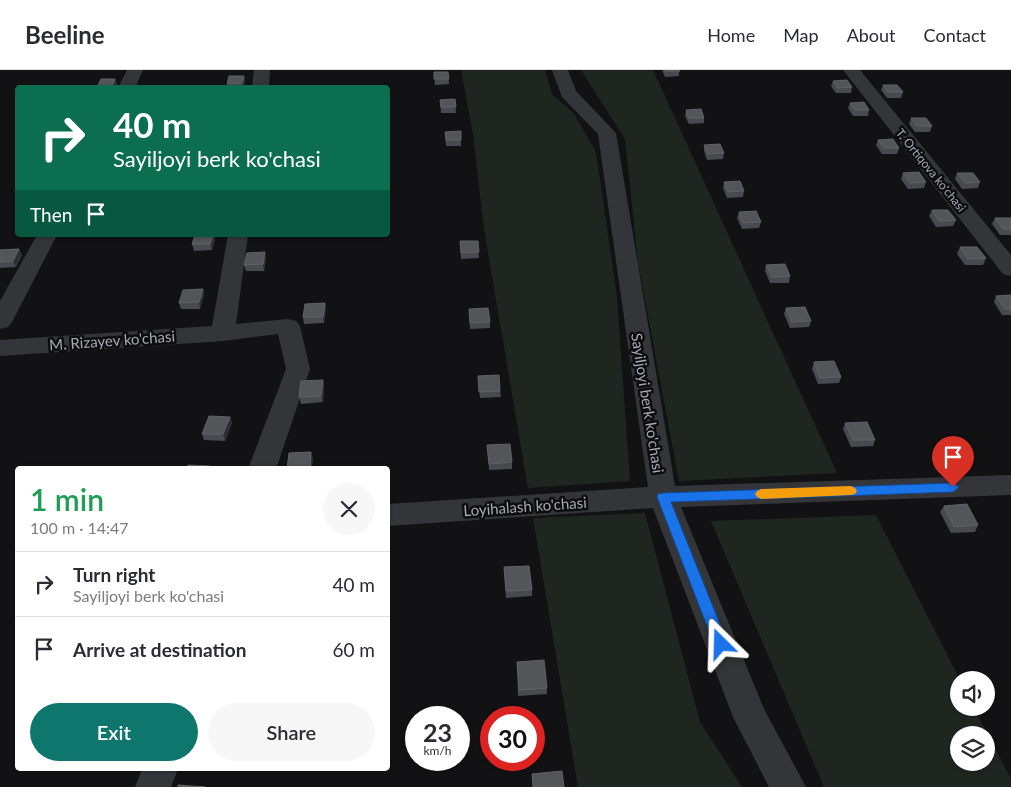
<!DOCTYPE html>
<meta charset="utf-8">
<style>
:root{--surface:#fff;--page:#f7f7f7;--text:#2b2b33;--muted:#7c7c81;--line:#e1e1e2;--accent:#0f766e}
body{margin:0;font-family:Lato,sans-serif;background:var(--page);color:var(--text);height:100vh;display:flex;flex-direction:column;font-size:19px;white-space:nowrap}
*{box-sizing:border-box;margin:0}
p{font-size:16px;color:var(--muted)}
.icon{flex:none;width:28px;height:28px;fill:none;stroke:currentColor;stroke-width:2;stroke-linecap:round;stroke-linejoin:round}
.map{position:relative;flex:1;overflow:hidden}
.sheet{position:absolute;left:15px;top:396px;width:375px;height:305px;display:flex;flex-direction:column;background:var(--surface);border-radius:5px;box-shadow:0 1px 4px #0004}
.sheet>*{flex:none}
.top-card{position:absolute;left:15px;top:15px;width:375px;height:152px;border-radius:5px;box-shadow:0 1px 4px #0004;background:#0b6e4f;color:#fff;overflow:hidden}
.controls{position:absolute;left:950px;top:601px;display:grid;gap:10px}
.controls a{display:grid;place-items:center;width:45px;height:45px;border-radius:50%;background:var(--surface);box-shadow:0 1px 4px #0004;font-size:25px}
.speed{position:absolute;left:405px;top:636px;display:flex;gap:10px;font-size:25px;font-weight:700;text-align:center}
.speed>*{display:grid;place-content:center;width:65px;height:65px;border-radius:50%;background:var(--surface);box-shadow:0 1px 4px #0004;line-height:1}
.speed small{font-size:12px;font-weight:400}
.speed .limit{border:8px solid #d22;background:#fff;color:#111}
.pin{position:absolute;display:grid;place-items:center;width:42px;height:42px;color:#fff;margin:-51px -21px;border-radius:50% 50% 50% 0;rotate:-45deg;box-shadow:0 0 5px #0007}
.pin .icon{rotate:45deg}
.me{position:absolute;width:55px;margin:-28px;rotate:338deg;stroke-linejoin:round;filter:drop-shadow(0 0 4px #0008)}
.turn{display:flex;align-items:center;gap:18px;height:105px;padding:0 15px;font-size:22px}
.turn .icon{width:65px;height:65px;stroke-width:2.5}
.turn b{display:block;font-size:35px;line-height:42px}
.then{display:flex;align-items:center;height:48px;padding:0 15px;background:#0003;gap:10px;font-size:19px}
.round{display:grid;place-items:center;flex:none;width:52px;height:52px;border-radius:26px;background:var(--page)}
.summary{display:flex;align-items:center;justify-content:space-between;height:85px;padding:0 15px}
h1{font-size:30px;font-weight:600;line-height:38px;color:#1e9e55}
.cta{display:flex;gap:10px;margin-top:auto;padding:10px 15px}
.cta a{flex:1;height:58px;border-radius:30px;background:var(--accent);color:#fff;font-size:20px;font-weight:600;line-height:58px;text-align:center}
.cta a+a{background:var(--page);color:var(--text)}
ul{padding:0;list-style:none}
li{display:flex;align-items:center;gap:15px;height:65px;padding:0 15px;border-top:1px solid var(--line)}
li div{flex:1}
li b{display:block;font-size:19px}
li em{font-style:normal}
header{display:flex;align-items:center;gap:30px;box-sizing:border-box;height:70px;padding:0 25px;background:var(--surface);border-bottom:1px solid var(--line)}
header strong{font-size:24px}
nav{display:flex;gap:28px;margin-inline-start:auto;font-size:18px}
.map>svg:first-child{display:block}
</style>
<header>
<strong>Beeline</strong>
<nav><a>Home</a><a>Map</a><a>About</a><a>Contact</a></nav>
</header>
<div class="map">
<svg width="1011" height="717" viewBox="0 0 1011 717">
<rect width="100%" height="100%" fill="#121214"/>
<path fill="#1f2620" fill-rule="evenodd" d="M461 0H545L552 24 574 44 596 82 617 227 630 411 528 418 484 159 473 64Z
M581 0H653L837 403 679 411 638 192 625 69Z
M645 443 700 652 742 717H578L533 448Z
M876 445 960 610H959V638H974L1011 709V717H824L711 451ZM959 665H986V692H959Z"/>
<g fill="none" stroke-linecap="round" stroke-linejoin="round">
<path fill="#343538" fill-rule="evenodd" d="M127 0H143L135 18H118Z
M254 0H270L269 18H252Z
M552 0H568L576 21 616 63 675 416 1011 405V425L681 437 764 639 806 717H769L733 647 653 438 388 456V434L648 417 598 64 562 27Z
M843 0H860L1011 185V206L1003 204Z
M37 165H57L12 252 8 257 0 259V231Z
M228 165H248L236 254 288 249 296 251 300 256 310 299 276 399H248L286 299 278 264 223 271 0 286V270L212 256Z
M142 699H178L171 717H135Z"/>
</g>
<path fill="#494a4f" d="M662 0H679V6L665 7Z
M434 2H448L449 14 435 15Z
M244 6 245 11 243 18H228L227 14Z
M115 9 117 14 115 18H97V17Z
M833 11 852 17 851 23H836L831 16Z
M883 15 903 22 901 28H887L881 20Z
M455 29 456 43H441L440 30Z
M850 33 869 40 868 46H853L848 38Z
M686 40 704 48V53L689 54 685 46Z
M911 48 932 56 930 62H915L909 54Z
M461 61V76H446L445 62Z
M878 70 899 78 897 84H882L876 75Z
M704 75 724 83 723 89 707 90 704 81Z
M903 103 926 112 924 118 908 119 901 109Z
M957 103 980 112 978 118 962 119 955 109Z
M724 112 744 121 743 127 727 128 723 118Z
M932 140 956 150 953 156 936 157 929 146Z
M739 142 761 152 759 158 742 159 737 148Z
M995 148H1011V165H1000L992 154Z
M195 165H214L215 169 212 180 194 181 192 174Z
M460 171H478L479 188 461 189Z
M960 177 986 188 983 195H965L957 184Z
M19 179 22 185 16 197 0 198V181Z
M266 189 264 201H246L244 195Z
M766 195 790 206 789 213H770L765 201Z
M203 219 204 225 200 239H181L179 233Z
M1011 225V245H1002L994 232 996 226Z
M325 233 326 239 324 253 304 254 303 247Z
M786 238 811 251 809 257 790 258 784 244Z
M469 239 490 252V258L470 259Z
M814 292 841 307 839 313 818 314 812 299Z
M478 306 500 321 501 327 480 328Z
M323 310 324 316 323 332 301 334 299 327Z
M230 347 232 353 225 371 204 370 202 364Z
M845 353 875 370 873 376 851 377 843 359Z
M487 375 512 392V399L489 400Z
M944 436 978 455 975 462 951 463 940 442Z
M504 497 532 520V526L506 528Z
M517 592 547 618V624L518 626Z"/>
<path fill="#2f2f33" d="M244 6 245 11 243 18 242 13Z
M115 9 117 14 115 18H112V16Z
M213 165H214L215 169 212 180 210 174Z
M19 179 22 185 16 197 13 191Z
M265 182 266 189 264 201 263 194Z
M203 219 204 225 200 239 199 232Z
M325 233 326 239 324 253 323 247Z
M323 310 324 316 323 332 321 326Z
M230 347 232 353 225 371 223 364Z
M311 382 313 389 312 399H310Z"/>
<path fill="#535559" stroke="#606267" d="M665 0H679L680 1H665Z
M434 2H448L449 9H434Z
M229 6H244L242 13 227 14Z
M101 9H115L112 16 97 17Z
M847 10 852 17 838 18 833 11Z
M883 15H897L903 22H888Z
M455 29 456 37H441L440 30Z
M864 32 869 40H855L850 33Z
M701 39 704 48H689L686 40Z
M911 48H926L932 56H917Z
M461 61V70H446L445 62Z
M893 69 899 78H884L878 70Z
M720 74 724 83 708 84 704 75Z
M919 102 926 112 910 113 903 103Z
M957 103H973L980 112 965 113Z
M740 111 744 121 728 122 724 112Z
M932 140H948L956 150 939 151Z
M756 141 761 152 743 153 739 142Z
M995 148H1011V159H1003Z
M195 165H213L210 174H192Z
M460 171H478L479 182 461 183Z
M960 177H977L986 188 968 189Z
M19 179 13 191 0 192V180Z
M265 182 263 194 244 195 247 183Z
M785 194 790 206 772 207 766 195Z
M203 219 199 232 179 233 183 220Z
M1011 225V239H1005L996 226Z
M325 233 323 247H303L305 234Z
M805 237 811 251 792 252 786 238Z
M488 238 490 252 470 253 469 239Z
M834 291 841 307 820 308 814 292Z
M499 305 500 321 479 322 478 306Z
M323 310 321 326 299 327 301 311Z
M209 346 230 347 223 364H202Z
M867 352 875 370H853L845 353Z
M510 374 512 392 489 394 487 375Z
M311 382 310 399H287L289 383Z
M188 395 210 396 209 399H186Z
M967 434 978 455 954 457 944 436Z
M529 496 532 520 506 521 504 497Z
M544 590 547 618 519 620 517 592Z
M562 701 564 717H533L532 704Z
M178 715 205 717H178Z"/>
<path fill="#1a73e8" stroke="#114b97" d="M953 413 959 417 953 422 671 432 728 574 726 578 721 580 716 578 714 574 657 427 658 424 663 423Z"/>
<path fill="#f59e0b" d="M851 416 855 418 857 421 855 424 851 425 761 429 757 427 755 424 757 421 761 419Z"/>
<g text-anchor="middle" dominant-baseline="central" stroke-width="5" stroke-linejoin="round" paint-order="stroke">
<g font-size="12" fill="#a6aab3" stroke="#0d0d0f">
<text transform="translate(931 100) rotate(51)">T. Ortiqova ko'chasi</text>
</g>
<g font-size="15" fill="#a6aab3" stroke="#0d0d0f">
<text transform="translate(112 270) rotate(-4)">M. Rizayev ko'chasi</text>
<text transform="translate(648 333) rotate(81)">Sayiljoyi berk ko'chasi</text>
<text transform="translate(525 436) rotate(-4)">Loyihalash ko'chasi</text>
</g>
</g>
</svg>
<div class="controls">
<a><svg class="icon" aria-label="sound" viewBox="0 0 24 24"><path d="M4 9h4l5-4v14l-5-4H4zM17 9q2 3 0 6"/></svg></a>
<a><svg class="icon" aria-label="layers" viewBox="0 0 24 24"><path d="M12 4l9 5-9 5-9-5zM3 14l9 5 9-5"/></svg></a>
</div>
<div class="speed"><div>23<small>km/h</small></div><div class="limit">30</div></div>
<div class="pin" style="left:953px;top:417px;background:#d93025"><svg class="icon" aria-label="arrive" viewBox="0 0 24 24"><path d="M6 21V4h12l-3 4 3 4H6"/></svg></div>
<svg class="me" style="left:721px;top:574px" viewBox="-20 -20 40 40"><path d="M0-17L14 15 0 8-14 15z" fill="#1a73e8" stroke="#fff" stroke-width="4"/></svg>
<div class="top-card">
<div class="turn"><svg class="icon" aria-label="right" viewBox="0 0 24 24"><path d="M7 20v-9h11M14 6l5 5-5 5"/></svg><div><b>40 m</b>Sayiljoyi berk ko'chasi</div></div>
<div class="then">Then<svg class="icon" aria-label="arrive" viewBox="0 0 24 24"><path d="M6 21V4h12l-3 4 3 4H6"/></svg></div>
</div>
<section class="sheet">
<div class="summary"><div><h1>1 min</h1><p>100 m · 14:47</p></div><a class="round"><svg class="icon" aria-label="close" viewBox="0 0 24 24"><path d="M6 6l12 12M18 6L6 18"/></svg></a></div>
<ul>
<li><svg class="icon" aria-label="right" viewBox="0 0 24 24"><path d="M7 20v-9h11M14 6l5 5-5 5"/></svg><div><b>Turn right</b><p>Sayiljoyi berk ko'chasi</p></div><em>40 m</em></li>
<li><svg class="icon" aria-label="arrive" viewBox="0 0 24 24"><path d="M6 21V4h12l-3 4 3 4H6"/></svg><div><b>Arrive at destination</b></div><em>60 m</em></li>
</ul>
<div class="cta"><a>Exit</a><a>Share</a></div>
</section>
</div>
